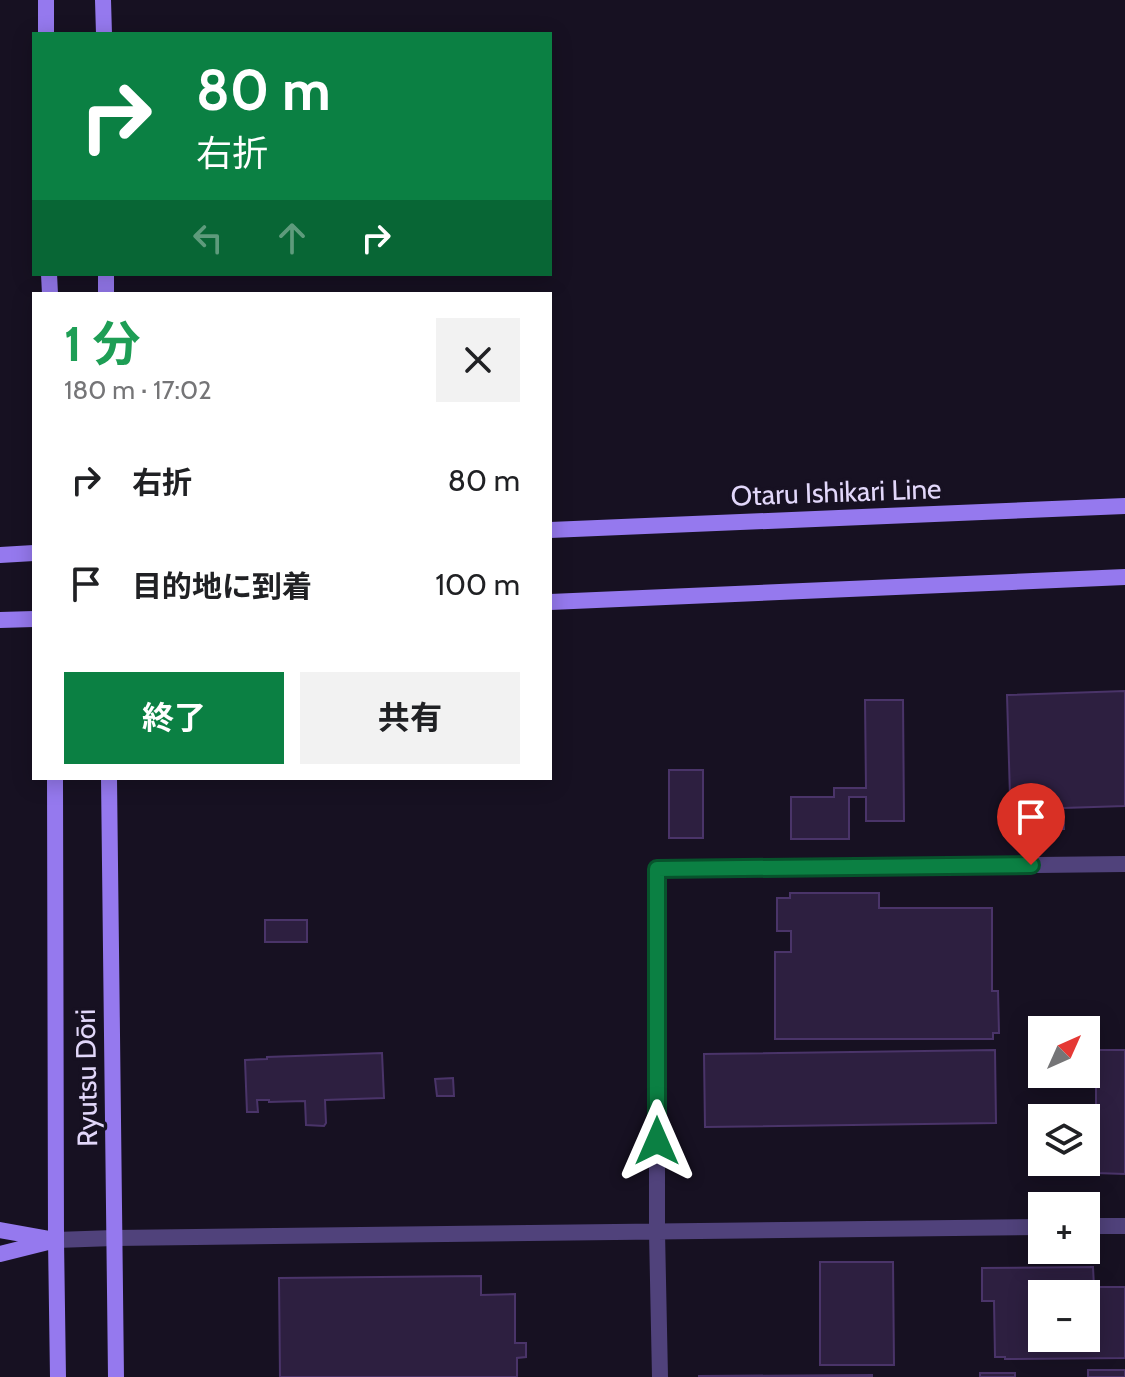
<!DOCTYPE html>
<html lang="ja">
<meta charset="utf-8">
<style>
:root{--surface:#fff;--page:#f2f2f2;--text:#202124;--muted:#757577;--accent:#0b8043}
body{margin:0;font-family:Cabin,"Noto Sans JP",sans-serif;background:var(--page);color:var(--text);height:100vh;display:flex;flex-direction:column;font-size:30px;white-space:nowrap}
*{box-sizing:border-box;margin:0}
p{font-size:26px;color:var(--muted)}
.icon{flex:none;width:44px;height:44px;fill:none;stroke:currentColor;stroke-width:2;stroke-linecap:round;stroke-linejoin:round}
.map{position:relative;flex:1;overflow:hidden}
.sheet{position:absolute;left:32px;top:292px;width:520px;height:488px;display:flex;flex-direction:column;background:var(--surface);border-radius:0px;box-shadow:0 4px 20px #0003}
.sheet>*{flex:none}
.guide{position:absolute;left:32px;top:32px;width:520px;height:244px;border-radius:0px;box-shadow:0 4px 20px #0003;background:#0b8043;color:#fff;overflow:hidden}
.needle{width:52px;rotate:45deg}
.fabs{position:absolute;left:1028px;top:1016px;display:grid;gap:16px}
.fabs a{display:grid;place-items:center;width:72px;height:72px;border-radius:0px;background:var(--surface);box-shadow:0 4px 20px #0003;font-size:40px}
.pin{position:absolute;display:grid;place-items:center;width:68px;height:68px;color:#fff;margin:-82px -34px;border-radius:50% 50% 50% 0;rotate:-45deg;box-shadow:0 0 8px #0007}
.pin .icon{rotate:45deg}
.me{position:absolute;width:88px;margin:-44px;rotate:0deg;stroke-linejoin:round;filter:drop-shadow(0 0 6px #0008)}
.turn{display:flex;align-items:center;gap:28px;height:168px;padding:0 32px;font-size:36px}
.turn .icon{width:104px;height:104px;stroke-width:2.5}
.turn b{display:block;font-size:56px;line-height:68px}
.lanes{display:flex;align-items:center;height:76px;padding:0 32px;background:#0003;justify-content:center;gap:40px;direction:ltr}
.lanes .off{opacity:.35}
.round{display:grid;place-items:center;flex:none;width:84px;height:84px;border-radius:0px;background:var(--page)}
.head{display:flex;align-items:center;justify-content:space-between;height:136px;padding:0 32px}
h1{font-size:48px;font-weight:700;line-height:60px;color:#1e9e55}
.action{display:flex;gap:16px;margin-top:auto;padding:16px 32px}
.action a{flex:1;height:92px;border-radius:0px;background:var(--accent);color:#fff;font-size:32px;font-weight:700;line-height:92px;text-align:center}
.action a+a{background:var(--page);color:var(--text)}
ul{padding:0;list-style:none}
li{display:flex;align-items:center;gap:24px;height:104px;padding:0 32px}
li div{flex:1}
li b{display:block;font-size:30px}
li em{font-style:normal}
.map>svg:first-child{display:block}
</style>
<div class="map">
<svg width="1125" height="1377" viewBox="0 0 1125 1377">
<rect width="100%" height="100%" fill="#171122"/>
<path fill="#2d1f40" stroke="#4a3469" stroke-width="2" fill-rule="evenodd" d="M1125 691V806L1063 808 1064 829 1011 830 1007 695Z
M865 700H903L904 821H866V797H849V839H791V797H834V788H866Z
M669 770H703V838H669Z
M790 893H879V908H992V991H998L999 1033H993V1039H775V952H791V931H777V898H790Z
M265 920H307V942H265Z
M995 1050 996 1123 705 1127 704 1054Z
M1096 1050H1125V1174L1096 1173Z
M382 1053 384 1098 325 1100 326 1123 324 1126 306 1125 305 1101 269 1102V1100H257L258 1112H247L245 1060 267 1059V1057Z
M453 1078 454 1096H437L435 1079Z
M820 1262H893L894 1365H820Z
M1093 1267 1094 1287H1125V1358L1005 1359V1357H995L994 1301H982V1268ZM1042 1294H1086V1338H1042Z
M481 1276V1295L515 1294V1343H526V1357L517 1358V1377H280L279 1278Z
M1088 1370H1125V1377H1088Z
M980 1373H1015V1377H980Z
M872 1375V1377L698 1376Z"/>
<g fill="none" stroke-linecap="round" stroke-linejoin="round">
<path stroke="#50427b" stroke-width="16" d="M1086 1226H1125
M56 1240 114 1238 1042 1227
M660 1377 657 1232V869L1125 864"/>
<path stroke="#9579ee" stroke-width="16" d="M46 0V34
M103 0 104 34
M49 274 50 294
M106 274V294
M550 530 1125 506
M0 555 34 553
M550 602 1125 577
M0 620 34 619
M55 778 56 1240 58 1377
M109 778 116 1377
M0 1230 50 1239
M0 1254 56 1240"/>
</g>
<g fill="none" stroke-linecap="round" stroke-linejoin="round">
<defs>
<path id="route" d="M657 1141V869L1031 865"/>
</defs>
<use href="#route" stroke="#07532c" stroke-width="20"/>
<use href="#route" stroke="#0b8043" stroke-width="14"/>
</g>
<g text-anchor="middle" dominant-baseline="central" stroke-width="7" stroke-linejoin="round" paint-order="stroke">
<g font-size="28" fill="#e2d7fa" stroke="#171122">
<text transform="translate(836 492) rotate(-2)">Otaru Ishikari Line</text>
<text transform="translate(86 1078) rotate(-91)">Ryutsu Dōri</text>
</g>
</g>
</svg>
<div class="fabs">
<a><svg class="needle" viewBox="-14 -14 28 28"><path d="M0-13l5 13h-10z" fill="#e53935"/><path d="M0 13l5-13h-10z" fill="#757577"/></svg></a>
<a><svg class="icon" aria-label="layers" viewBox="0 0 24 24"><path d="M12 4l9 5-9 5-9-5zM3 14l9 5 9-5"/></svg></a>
<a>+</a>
<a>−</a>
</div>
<div class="pin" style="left:1031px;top:865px;background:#d93025"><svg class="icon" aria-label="arrive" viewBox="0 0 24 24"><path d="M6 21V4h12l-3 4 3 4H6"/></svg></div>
<svg class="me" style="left:657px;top:1141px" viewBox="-20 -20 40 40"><path d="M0-17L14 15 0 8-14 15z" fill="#0b8043" stroke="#fff" stroke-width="4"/></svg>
<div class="guide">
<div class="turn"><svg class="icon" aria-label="right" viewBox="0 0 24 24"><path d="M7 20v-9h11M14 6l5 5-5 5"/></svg><div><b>80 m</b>右折</div></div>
<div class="lanes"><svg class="icon off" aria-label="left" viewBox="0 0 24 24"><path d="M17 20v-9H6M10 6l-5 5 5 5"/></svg><svg class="icon off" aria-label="ahead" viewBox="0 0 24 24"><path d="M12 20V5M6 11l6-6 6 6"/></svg><svg class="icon" aria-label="right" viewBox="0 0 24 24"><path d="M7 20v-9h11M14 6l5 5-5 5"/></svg></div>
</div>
<section class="sheet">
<div class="head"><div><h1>1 分</h1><p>180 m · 17:02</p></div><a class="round"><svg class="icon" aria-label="close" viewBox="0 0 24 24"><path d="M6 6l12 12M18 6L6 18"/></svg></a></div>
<ul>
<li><svg class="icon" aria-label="right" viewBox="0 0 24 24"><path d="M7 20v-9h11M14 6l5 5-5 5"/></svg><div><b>右折</b></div><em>80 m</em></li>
<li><svg class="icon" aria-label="arrive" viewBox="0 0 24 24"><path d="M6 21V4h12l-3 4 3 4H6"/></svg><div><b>目的地に到着</b></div><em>100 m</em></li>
</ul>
<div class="action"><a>終了</a><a>共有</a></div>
</section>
</div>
